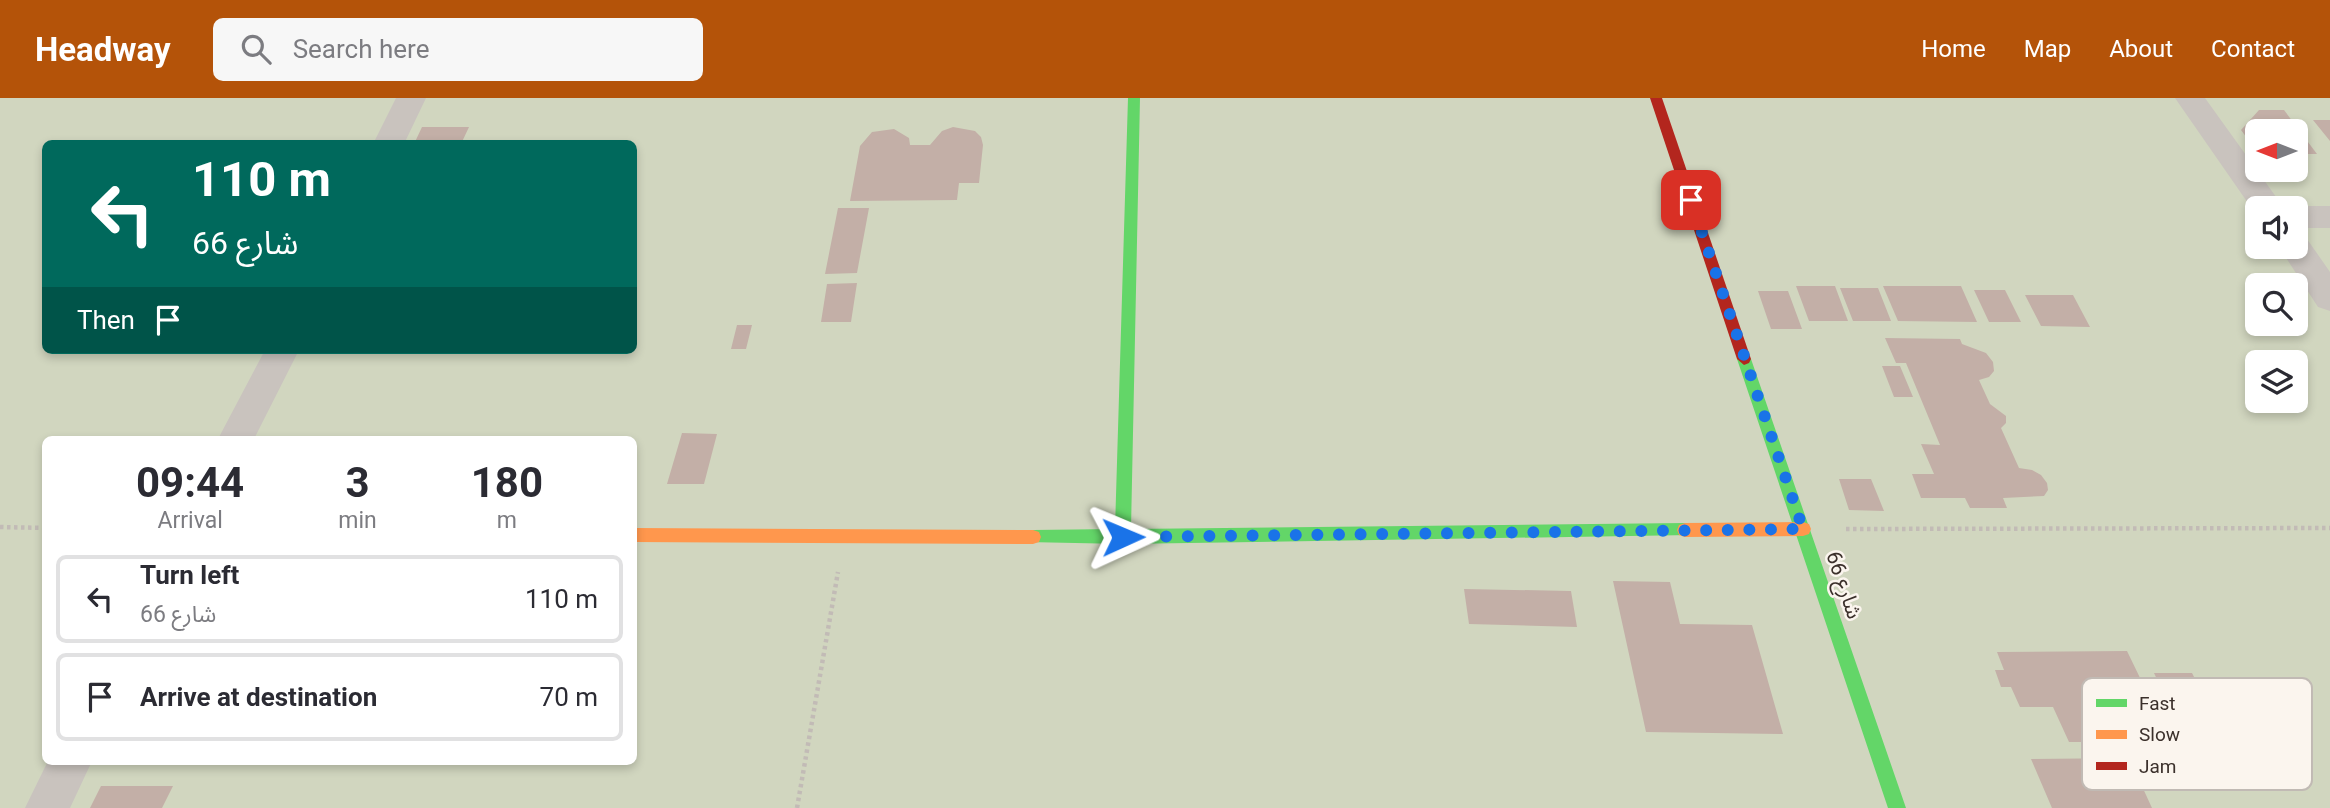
<!DOCTYPE html>
<meta charset="utf-8">
<style>
:root{--surface:#fff;--page:#f7f7f7;--text:#2b2b33;--muted:#7c7c81;--line:#e1e1e2;--accent:#b45309}
body{margin:0;font-family:Roboto,"Noto Sans Arabic",sans-serif;background:var(--page);color:var(--text);height:100vh;display:flex;flex-direction:column;font-size:26px;white-space:nowrap}
*{box-sizing:border-box;margin:0}
p{font-size:23px;color:var(--muted)}
.icon{flex:none;width:38px;height:38px;fill:none;stroke:currentColor;stroke-width:2;stroke-linecap:round;stroke-linejoin:round}
.map{position:relative;flex:1;overflow:hidden}
.drawer{position:absolute;left:42px;top:338px;width:595px;height:329px;display:flex;flex-direction:column;background:var(--surface);border-radius:10px;box-shadow:0 4px 10px #0003}
.drawer>*{flex:none}
.hud{position:absolute;left:42px;top:42px;width:595px;height:214px;border-radius:10px;box-shadow:0 4px 10px #0003;background:#00695c;color:#fff;overflow:hidden}
.needle{width:46px;rotate:270deg}
.tools{position:absolute;left:2245px;top:21px;display:grid;gap:14px}
.tools a{display:grid;place-items:center;width:63px;height:63px;border-radius:10px;background:var(--surface);box-shadow:0 4px 10px #0003;font-size:35px}
.pin{position:absolute;display:grid;place-items:center;width:60px;height:60px;color:#fff;margin:-30px;border-radius:14px;box-shadow:0 4px 10px #0006}
.me{position:absolute;width:77px;margin:-38px;rotate:89deg;stroke-linejoin:round;filter:drop-shadow(0 0 5px #0008)}
.turn{display:flex;align-items:center;gap:24px;height:147px;padding:0 35px;font-size:32px}
.turn .icon{width:91px;height:91px;stroke-width:2.5}
.turn b{display:block;font-size:49px;line-height:60px}
.then{display:flex;align-items:center;height:66px;padding:0 35px;background:#0003;gap:14px;font-size:26px}
.eta{display:flex;justify-content:space-evenly;align-items:center;height:119px;text-align:center}
.eta b{font-size:42px;font-weight:700;line-height:49px}
ul{padding:0;list-style:none}
li{display:flex;align-items:center;gap:21px;height:88px;margin:0 14px 10px;padding:0 21px;border:4px solid var(--line);border-radius:10px}
li div{flex:1}
li b{display:block;font-size:26px}
li em{font-style:normal}
header{display:flex;align-items:center;gap:42px;box-sizing:border-box;height:98px;padding:0 35px;background:var(--accent);color:#fff}
header strong{font-size:33px}
nav{display:flex;gap:38px;margin-inline-start:auto;font-size:24px}
.search{width:490px;height:63px;background:var(--page);display:flex;align-items:center;gap:18px;box-sizing:border-box;padding:0 24px;border-radius:10px;color:var(--muted);font-size:26px}
.map>svg:first-child{display:block}
</style>
<header>
<strong>Headway</strong>
<div class="search"><svg class="icon" aria-label="search" viewBox="0 0 24 24"><circle cx="10" cy="10" r="6"/><path d="M15 15l6 6"/></svg>Search here</div>
<nav><a>Home</a><a>Map</a><a>About</a><a>Contact</a></nav>
</header>
<div class="map">
<svg width="2330" height="710" viewBox="0 0 2330 710">
<rect width="100%" height="100%" fill="#f0ebe5"/>
<path fill="#d1d6bf" fill-rule="evenodd" d="M0 0H2330V710H0ZM2258 33H2296V72H2258ZM46 46H634V252H46ZM2258 110H2296V149H2258ZM2258 187H2296V226H2258ZM2258 264H2296V303H2258ZM46 341H634V663H46Z"/>
<path fill="#c3afa7" d="M2259 12H2284L2317 56H2296V33H2258V55L2241 32Z
M2313 22H2330V43Z
M422 29H469L461 46H414Z
M953 29 975 33 981 39 983 47 979 85H959L957 102 850 103 860 48 872 34 894 31 909 40 910 47H930L942 33Z
M2269 72H2295L2301 80H2275Z
M838 110H869L857 175 825 176Z
M857 185 851 224H821L827 186Z
M1796 188H1835L1848 223H1809Z
M1883 188H1961L1977 224 1898 223Z
M1840 190H1878L1891 223H1853Z
M1974 192H2005L2021 224H1989Z
M1758 193H1788L1802 231H1771Z
M2025 197H2073L2090 229 2041 228Z
M737 227H752L746 251H731Z
M1885 240 1960 241 1962 246 1986 255 1993 264 1994 273 1989 279 1979 282 1990 306 2006 318V325L2001 330 2019 370 2032 372 2041 377 2047 385 2048 392 2044 398 2003 400 2007 410H1970L1965 400H1921L1912 376H1934L1921 346 1940 347 1906 265H1896Z
M1882 268H1900L1913 299H1894Z
M682 335 717 336 704 386H667Z
M1839 381H1871L1884 413 1849 412Z
M1613 483 1670 484 1680 526 1752 527 1783 636 1646 634Z
M1464 491 1571 493 1577 529 1469 526Z
M2127 553 2171 644H2069L2053 609H2020L2011 589H2001L1995 572H2004L1997 554Z
M2154 575H2192L2235 659 2195 660Z
M2129 660 2152 710H2052L2031 661Z
M101 688H173L162 710H90Z"/>
<g fill="none" stroke-linecap="round" stroke-linejoin="round">
<path stroke="#c2bbb6" stroke-width="4.5" stroke-dasharray="3.5 3.5" stroke-linecap="butt" d="M0 429 46 430
M1846 431 2330 430
M797 710 838 474"/>
<path fill="#c9c3be" fill-rule="evenodd" d="M396 0H426L404 46H373Z
M2175 0H2205L2284 110H2258L2257 118Z
M2296 108H2330V130H2296V110H2287Z
M2296 137 2307 141 2330 174V213L2318 209 2279 149H2296Z
M265 252H299L254 341H218Z
M48 663H92L70 710H25Z"/>
<path fill="#63d668" fill-rule="evenodd" d="M1128 0H1140L1131 431 1685 425 1691 427 1693 432 1691 437 1123 446 1027 444 1025 439 1027 434 1033 432 1115 431Z
M1744 255 1751 261 1906 710H1888L1737 261Z"/>
<path fill="#ff974d" fill-rule="evenodd" d="M1803 424 1809 426 1811 431 1809 436 1803 438 1685 439 1679 437 1677 432 1679 427 1685 425Z
M634 430 1033 432 1039 434 1041 439 1039 444 1033 446 634 444Z"/>
<path fill="#b3261e" fill-rule="evenodd" d="M1650 0H1662L1751 261 1749 265 1744 267 1737 261Z"/>
</g>
<g fill="none" stroke-linecap="round" stroke-linejoin="round">
<path stroke="#1a73e8" stroke-width="12" stroke-dasharray="0 21.6" d="M1123 439 1803 431 1691 102"/>
</g>
<g text-anchor="middle" dominant-baseline="central" stroke-width="5" stroke-linejoin="round" paint-order="stroke">
<g font-size="21" fill="#3b302b" stroke="#fbf5ee">
<text transform="translate(1844 487) rotate(71)">شارع 66</text>
</g>
</g>
<rect x="2082" y="580" width="230" height="112" rx="10" fill="#fbf5ee" stroke="#c1bab4" stroke-width="2"/>
<rect x="2096" y="601" width="31" height="8" fill="#63d668"/>
<rect x="2096" y="632" width="31" height="9" fill="#ff974d"/>
<rect x="2096" y="664" width="31" height="8" fill="#b3261e"/>
<g font-size="19" fill="#3b302b">
<text x="2139" y="612">Fast</text>
<text x="2139" y="643">Slow</text>
<text x="2139" y="675">Jam</text>
</g>
</svg>
<div class="tools">
<a><svg class="needle" viewBox="-14 -14 28 28"><path d="M0-13l5 13h-10z" fill="#e53935"/><path d="M0 13l5-13h-10z" fill="#7c7c81"/></svg></a>
<a><svg class="icon" aria-label="sound" viewBox="0 0 24 24"><path d="M4 9h4l5-4v14l-5-4H4zM17 9q2 3 0 6"/></svg></a>
<a><svg class="icon" aria-label="search" viewBox="0 0 24 24"><circle cx="10" cy="10" r="6"/><path d="M15 15l6 6"/></svg></a>
<a><svg class="icon" aria-label="layers" viewBox="0 0 24 24"><path d="M12 4l9 5-9 5-9-5zM3 14l9 5 9-5"/></svg></a>
</div>
<div class="pin" style="left:1691px;top:102px;background:#d93025"><svg class="icon" aria-label="arrive" viewBox="0 0 24 24"><path d="M6 21V4h12l-3 4 3 4H6"/></svg></div>
<svg class="me" style="left:1123px;top:439px" viewBox="-20 -20 40 40"><path d="M0-17L14 15 0 8-14 15z" fill="#1a73e8" stroke="#fff" stroke-width="4"/></svg>
<div class="hud">
<div class="turn"><svg class="icon" aria-label="left" viewBox="0 0 24 24"><path d="M17 20v-9H6M10 6l-5 5 5 5"/></svg><div><b>110 m</b>شارع 66</div></div>
<div class="then">Then<svg class="icon" aria-label="arrive" viewBox="0 0 24 24"><path d="M6 21V4h12l-3 4 3 4H6"/></svg></div>
</div>
<section class="drawer">
<div class="eta">
<div><b>09:44</b><p>Arrival</p></div>
<div><b>3</b><p>min</p></div>
<div><b>180</b><p>m</p></div>
</div>
<ul>
<li><svg class="icon" aria-label="left" viewBox="0 0 24 24"><path d="M17 20v-9H6M10 6l-5 5 5 5"/></svg><div><b>Turn left</b><p>شارع 66</p></div><em>110 m</em></li>
<li><svg class="icon" aria-label="arrive" viewBox="0 0 24 24"><path d="M6 21V4h12l-3 4 3 4H6"/></svg><div><b>Arrive at destination</b></div><em>70 m</em></li>
</ul>
</section>
</div>
